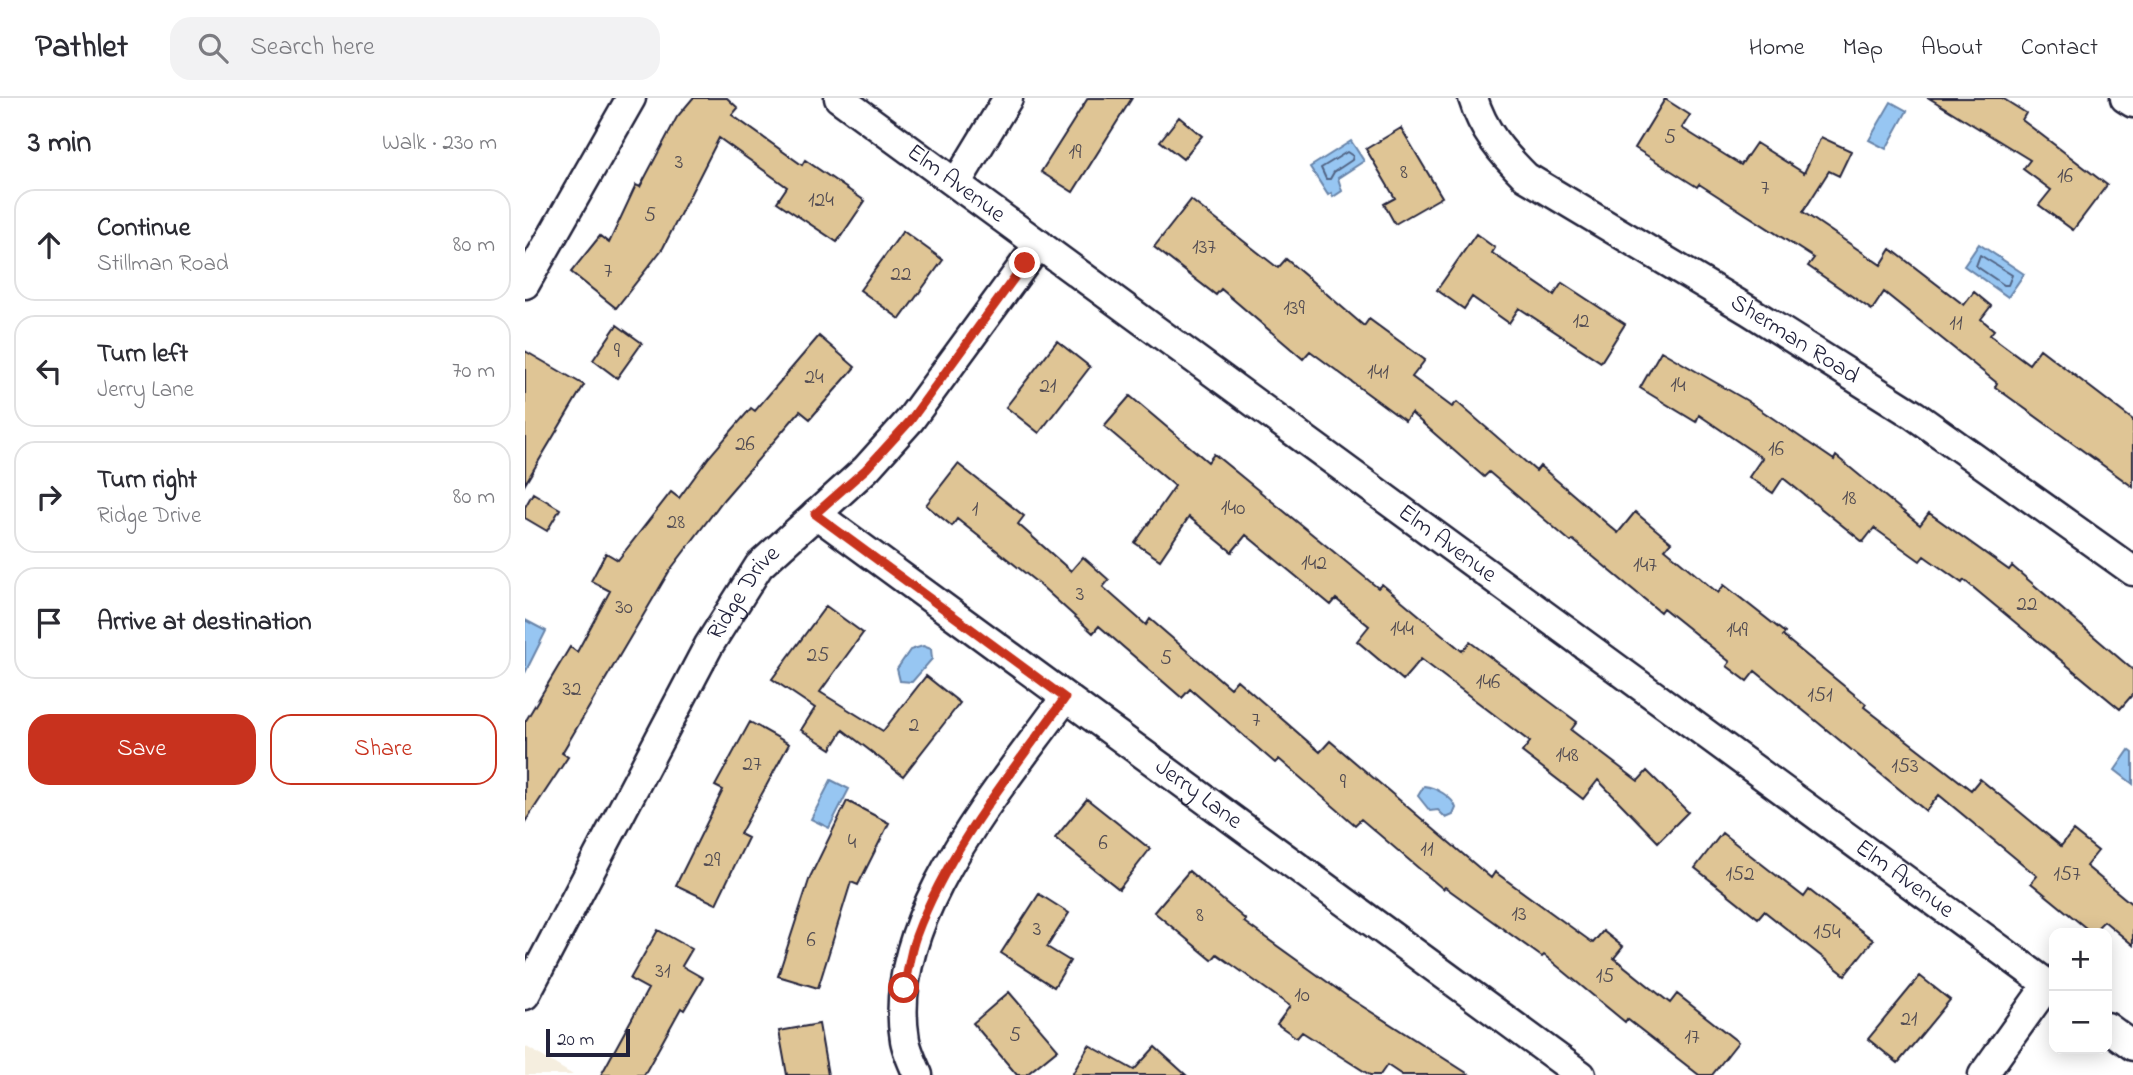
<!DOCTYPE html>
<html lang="en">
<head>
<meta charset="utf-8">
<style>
  body { margin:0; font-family:"Indie Flower",sans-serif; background:#f2f2f3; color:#2b2b33 }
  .controls { position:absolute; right:21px; bottom:21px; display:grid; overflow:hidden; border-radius:14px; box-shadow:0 4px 18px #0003 }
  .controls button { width:63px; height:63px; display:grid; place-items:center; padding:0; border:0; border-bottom:2px solid #e1e1e2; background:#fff; color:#2b2b33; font:35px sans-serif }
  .scale { position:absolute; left:21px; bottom:18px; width:84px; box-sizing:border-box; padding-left:7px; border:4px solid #22223b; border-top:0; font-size:19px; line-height:24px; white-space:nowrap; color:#22223b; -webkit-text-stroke:5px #fff; paint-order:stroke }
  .stop { position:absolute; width:21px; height:21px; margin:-16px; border:5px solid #c8321e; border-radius:50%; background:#fff }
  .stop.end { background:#c8321e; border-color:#fff; box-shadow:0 2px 7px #0008 }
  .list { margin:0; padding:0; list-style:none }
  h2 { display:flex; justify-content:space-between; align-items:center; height:91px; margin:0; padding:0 28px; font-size:30px }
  h2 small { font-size:23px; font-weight:400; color:#7c7c81 }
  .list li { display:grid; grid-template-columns:46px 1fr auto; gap:21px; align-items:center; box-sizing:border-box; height:112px; margin:0 14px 14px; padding:0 14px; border:2px solid #e1e1e2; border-radius:21px }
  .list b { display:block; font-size:26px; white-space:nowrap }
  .list p { margin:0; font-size:23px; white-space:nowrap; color:#7c7c81 }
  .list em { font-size:23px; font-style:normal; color:#7c7c81 }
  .actions { display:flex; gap:14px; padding:21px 28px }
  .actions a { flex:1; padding:16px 0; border:2px solid #c8321e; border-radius:21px; text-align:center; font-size:24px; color:#c8321e }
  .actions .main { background:#c8321e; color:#fff }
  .icon { flex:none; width:38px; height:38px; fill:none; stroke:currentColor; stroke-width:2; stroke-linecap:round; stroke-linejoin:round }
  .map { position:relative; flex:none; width:1608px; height:977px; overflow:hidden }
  header { display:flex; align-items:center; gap:42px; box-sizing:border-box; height:98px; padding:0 35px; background:#fff; border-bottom:2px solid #e1e1e2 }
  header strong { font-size:33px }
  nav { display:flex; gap:38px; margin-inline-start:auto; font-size:24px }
  .search { width:490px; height:63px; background:#f2f2f3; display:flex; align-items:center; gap:18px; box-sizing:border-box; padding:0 24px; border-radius:21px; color:#7c7c81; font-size:26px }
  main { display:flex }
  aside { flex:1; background:#fff }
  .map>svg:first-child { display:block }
  .built { fill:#f5eedf }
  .water { fill:#97c6f2; stroke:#6884a9; stroke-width:2 }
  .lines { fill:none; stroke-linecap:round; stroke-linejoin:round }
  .shore { stroke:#516484; stroke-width:2 }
  .building { fill:#dfc595; stroke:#22223b; stroke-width:2 }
  .minor-casing { stroke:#22223b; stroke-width:33 }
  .minor { stroke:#fff; stroke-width:28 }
  .route { stroke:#c8321e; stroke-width:9 }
  .labels { text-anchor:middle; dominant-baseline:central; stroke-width:7; stroke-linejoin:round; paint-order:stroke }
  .number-label { font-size:21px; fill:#514b52 }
  .street-label { font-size:24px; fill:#22223b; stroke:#fff }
</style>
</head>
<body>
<header>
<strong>Pathlet</strong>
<div class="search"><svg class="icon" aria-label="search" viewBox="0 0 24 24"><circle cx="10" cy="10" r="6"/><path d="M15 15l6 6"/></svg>Search here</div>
<nav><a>Home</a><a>Map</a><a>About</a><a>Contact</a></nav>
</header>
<main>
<aside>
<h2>3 min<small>Walk · 230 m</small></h2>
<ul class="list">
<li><svg class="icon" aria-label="ahead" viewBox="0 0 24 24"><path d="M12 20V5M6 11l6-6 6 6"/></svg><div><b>Continue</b><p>Stillman Road</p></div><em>80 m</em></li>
<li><svg class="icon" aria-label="left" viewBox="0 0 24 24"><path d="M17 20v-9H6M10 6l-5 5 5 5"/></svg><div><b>Turn left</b><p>Jerry Lane</p></div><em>70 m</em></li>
<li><svg class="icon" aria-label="right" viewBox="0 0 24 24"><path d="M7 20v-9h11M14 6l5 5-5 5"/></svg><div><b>Turn right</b><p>Ridge Drive</p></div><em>80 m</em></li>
<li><svg class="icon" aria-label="arrive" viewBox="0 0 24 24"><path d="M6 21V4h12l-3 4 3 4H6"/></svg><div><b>Arrive at destination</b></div></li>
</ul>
<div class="actions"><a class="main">Save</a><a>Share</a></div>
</aside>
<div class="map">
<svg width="1608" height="977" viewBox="0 0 1608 977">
  <rect width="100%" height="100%" fill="#fff"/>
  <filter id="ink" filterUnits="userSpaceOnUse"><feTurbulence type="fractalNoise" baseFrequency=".0143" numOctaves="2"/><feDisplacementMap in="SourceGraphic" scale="14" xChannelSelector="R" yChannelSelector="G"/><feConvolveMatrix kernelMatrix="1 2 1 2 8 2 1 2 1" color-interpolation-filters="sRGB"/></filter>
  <g filter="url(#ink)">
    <!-- built -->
    <path class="built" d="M0 948 48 977H0Z"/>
    <!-- water -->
    <path class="water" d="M1366 4 1382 13 1361 51 1344 42Z
      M826 43 839 63 813 80 817 93 808 99 806 95 803 97 785 69Z
      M1454 146 1499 176 1483 199 1439 168Z
      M0 522 21 533 0 575Z
      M398 548 406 551 407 561 387 584 375 583 372 571 385 552Z
      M1604 652 1608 655V686L1590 672Z
      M306 682 324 691 304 730 286 721Z
      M899 688C910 689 928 699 931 710L928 717 921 720 913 712 905 713 893 698Z"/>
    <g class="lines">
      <!-- shore -->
      <path class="shore" d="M822 54 828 58 827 62 809 74 805 81H801L796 70Z
        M1455 157 1487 177 1483 187H1479L1451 168Z"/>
    </g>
    <!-- building -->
    <path class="building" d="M168 0H202L213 10 207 17 277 67 280 62 340 103 312 144 252 104 262 89 194 40 138 150 91 210 46 174 75 138 84 145 111 87 115 89 152 19Z
      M563 0H607L548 94 516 74Z
      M1404 0H1477L1501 15 1497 22 1582 87 1548 132 1514 107 1526 92 1498 71 1505 62Z
      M1140 1 1165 17 1157 30 1216 67 1231 45 1279 75 1296 39 1326 53 1314 78 1304 73 1278 114 1356 167 1366 151 1439 207 1449 194 1466 208 1456 221 1469 232 1465 237 1504 266 1515 251 1608 322V389L1470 289 1472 285 1359 194 1347 212 1283 168 1289 160 1174 86 1172 89 1110 50Z
      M654 19 677 38 658 61 635 43Z
      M876 30 917 99 870 126 859 106 870 100 841 51Z
      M666 102 753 170 761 161 839 228 844 221 900 262 887 279 927 309 932 304 1011 373 1015 368 1093 435 1110 414 1146 444 1140 451 1193 495 1199 487 1260 535 1258 538 1341 606 1339 609 1446 692 1455 681 1536 748 1548 733 1573 753 1561 768 1608 807V847L1579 823 1567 835 1506 785 1512 778 1414 697 1401 713 1230 573 1222 583 1202 568 1205 564 1138 510 1135 514 1048 442 1046 444 964 374 959 379 886 315 880 323 785 253 778 261 696 191 691 197 629 149Z
      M378 133 418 162 375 221 335 192Z
      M951 136 970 150 967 155 1029 197 1037 185 1100 226 1076 264 994 210 984 225 947 199 939 211 912 192Z
      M92 227 117 245 92 280 68 262Z
      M294 238 330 269 285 321 275 313 199 401 145 472 37 655 43 659 0 724V624L45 549 52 554 85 493 66 483 81 455 93 462 146 394 154 400 184 359 226 310 230 313Z
      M532 243 565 269 514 335 481 309Z
      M0 253 59 287 0 386Z
      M1136 253 1221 302 1309 362 1311 358 1395 427 1404 415 1484 472 1487 468 1608 572V596L1595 611 1439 482 1437 485 1399 458 1395 463 1349 430 1338 444 1258 380 1248 395 1224 379 1237 360 1174 317 1171 324 1115 290Z
      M605 298 683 364 689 356 853 490 857 486 937 553 945 544 1032 609 1052 624 1046 632 1113 683 1122 673 1163 714 1133 744 1073 682 1058 701 997 654 1005 644 896 561 878 582 832 543 844 528 811 501 806 507 721 437 707 454 664 419 635 462 610 445 650 388 579 328Z
      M433 366 499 418 493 426 546 473 558 459 584 482 578 489 621 527 625 521 705 590 712 582 795 654 805 643 966 780 970 774 1068 845 1078 833 1098 849 1089 860 1145 905 1152 896 1213 944 1187 977H1174L1102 921 1100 924 1019 857 1017 859 920 789 918 791 836 721 830 727 754 661 750 665 665 591 657 600 574 528 568 535 514 486 432 421 427 428 401 407Z
      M8 395 35 411 22 433 0 420V409Z
      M301 508 338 535 295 594 358 633 401 578 435 605 378 678 318 632 306 651 276 632 290 610 247 581Z
      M225 624 264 646 215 736 223 740 191 806 151 787 198 692 190 688Z
      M562 701 625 751 594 791 530 740Z
      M322 703 364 725 333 787 326 784 293 890 253 878 285 779Z
      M1197 735 1279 799 1284 792 1348 842 1320 877 1239 813 1233 820 1170 770Z
      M664 773 721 822 719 824 826 901 945 977H877L862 967 855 977H845L777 934 772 940 752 926 765 908 692 856 687 862 629 814Z
      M514 796 544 815 522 849 545 863 529 889 476 855Z
      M133 832 167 851 157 868 178 880 159 912 156 910 119 977H76L123 891 105 881Z
      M1395 878 1425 902 1373 965 1343 941Z
      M484 894 533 951 501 977H492L448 925Z
      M294 926 303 977H262L254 933Z
      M564 947 609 972 630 949 661 977H547Z"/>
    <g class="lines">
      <defs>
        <g id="minor">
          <path id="s1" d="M314 0 1529 891"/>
          <path id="s2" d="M948 0C958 33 977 55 1001 79L1223 212 1389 317 1608 473"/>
          <path d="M1600 0 1608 5"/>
          <path d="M432 84 483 0"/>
          <path d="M0 186 106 0"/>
          <path id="s3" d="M291 416 1056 977"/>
          <path id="s4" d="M0 897 184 547 234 468 341 371 385 322 514 146"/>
          <path d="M1582 929 1608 948"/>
          <path d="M393 977C388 966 382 953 380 942 359 822 475 691 540 600"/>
          <path d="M1458 977 1523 886"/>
        </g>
      </defs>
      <!-- minor casing -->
      <use href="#minor" class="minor-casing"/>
      <!-- minor -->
      <use href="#minor" class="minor"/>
    </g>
  </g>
  <g class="lines" filter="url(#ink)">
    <!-- route -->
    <path class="route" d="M379 890C383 873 385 854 391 838 423 751 486 675 540 600L290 416 341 371 385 323 500 165"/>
  </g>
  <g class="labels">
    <!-- number labels -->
    <g class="number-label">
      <text x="1145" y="40">5</text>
      <text x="550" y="55">19</text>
      <text x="154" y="65">3</text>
      <text x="879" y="75">8</text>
      <text x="1540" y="79">16</text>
      <text x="1240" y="91">7</text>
      <text x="296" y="103">124</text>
      <text x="125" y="118">5</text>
      <text x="679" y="150">137</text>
      <text x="83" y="174">7</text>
      <text x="376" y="177">22</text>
      <text x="769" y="211">139</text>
      <text x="1056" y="224">12</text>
      <text x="1431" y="226">11</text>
      <text x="92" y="254">9</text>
      <text x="853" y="275">141</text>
      <text x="289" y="280">24</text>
      <text x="1153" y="288">14</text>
      <text x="523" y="289">21</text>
      <text x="220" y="347">26</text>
      <text x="1251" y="352">16</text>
      <text x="1324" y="401">18</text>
      <text x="708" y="411">140</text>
      <text x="450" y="412">1</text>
      <text x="151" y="425">28</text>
      <text x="789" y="466">142</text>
      <text x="1120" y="468">147</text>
      <text x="555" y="497">3</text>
      <text x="1502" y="507">22</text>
      <text x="99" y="510">30</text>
      <text x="877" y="532">144</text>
      <text x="1212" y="533">149</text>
      <text x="293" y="558">25</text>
      <text x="641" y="561">5</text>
      <text x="963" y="585">146</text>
      <text x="47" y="592">32</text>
      <text x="1295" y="598">151</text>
      <text x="731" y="623">7</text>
      <text x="389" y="628">2</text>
      <text x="1042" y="658">148</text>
      <text x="227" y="667">27</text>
      <text x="1380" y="669">153</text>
      <text x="818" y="685">9</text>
      <text x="327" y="745">4</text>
      <text x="578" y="746">6</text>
      <text x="902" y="752">11</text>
      <text x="187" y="763">29</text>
      <text x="1215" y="777">152</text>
      <text x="1542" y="777">157</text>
      <text x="994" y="817">13</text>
      <text x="675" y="818">8</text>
      <text x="512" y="832">3</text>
      <text x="1302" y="835">154</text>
      <text x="286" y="843">6</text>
      <text x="138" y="874">31</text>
      <text x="1080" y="879">15</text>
      <text x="777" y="898">10</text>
      <text x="1384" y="922">21</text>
      <text x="490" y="938">5</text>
      <text x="1167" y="940">17</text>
    </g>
    <!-- street labels -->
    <g class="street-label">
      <text stroke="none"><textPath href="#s1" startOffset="145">Elm Avenue</textPath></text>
      <text stroke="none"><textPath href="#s2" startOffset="410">Sherman Road</textPath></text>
      <text stroke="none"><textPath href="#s1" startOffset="754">Elm Avenue</textPath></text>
      <text stroke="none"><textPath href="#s4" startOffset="458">Ridge Drive</textPath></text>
      <text stroke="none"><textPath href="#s3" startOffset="474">Jerry Lane</textPath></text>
      <text stroke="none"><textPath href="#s1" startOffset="1321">Elm Avenue</textPath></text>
    </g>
  </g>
</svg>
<div class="controls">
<button>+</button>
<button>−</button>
</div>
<div class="scale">20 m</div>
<div class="stop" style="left:379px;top:890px"></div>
<div class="stop end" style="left:500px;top:165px"></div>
</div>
</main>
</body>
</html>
